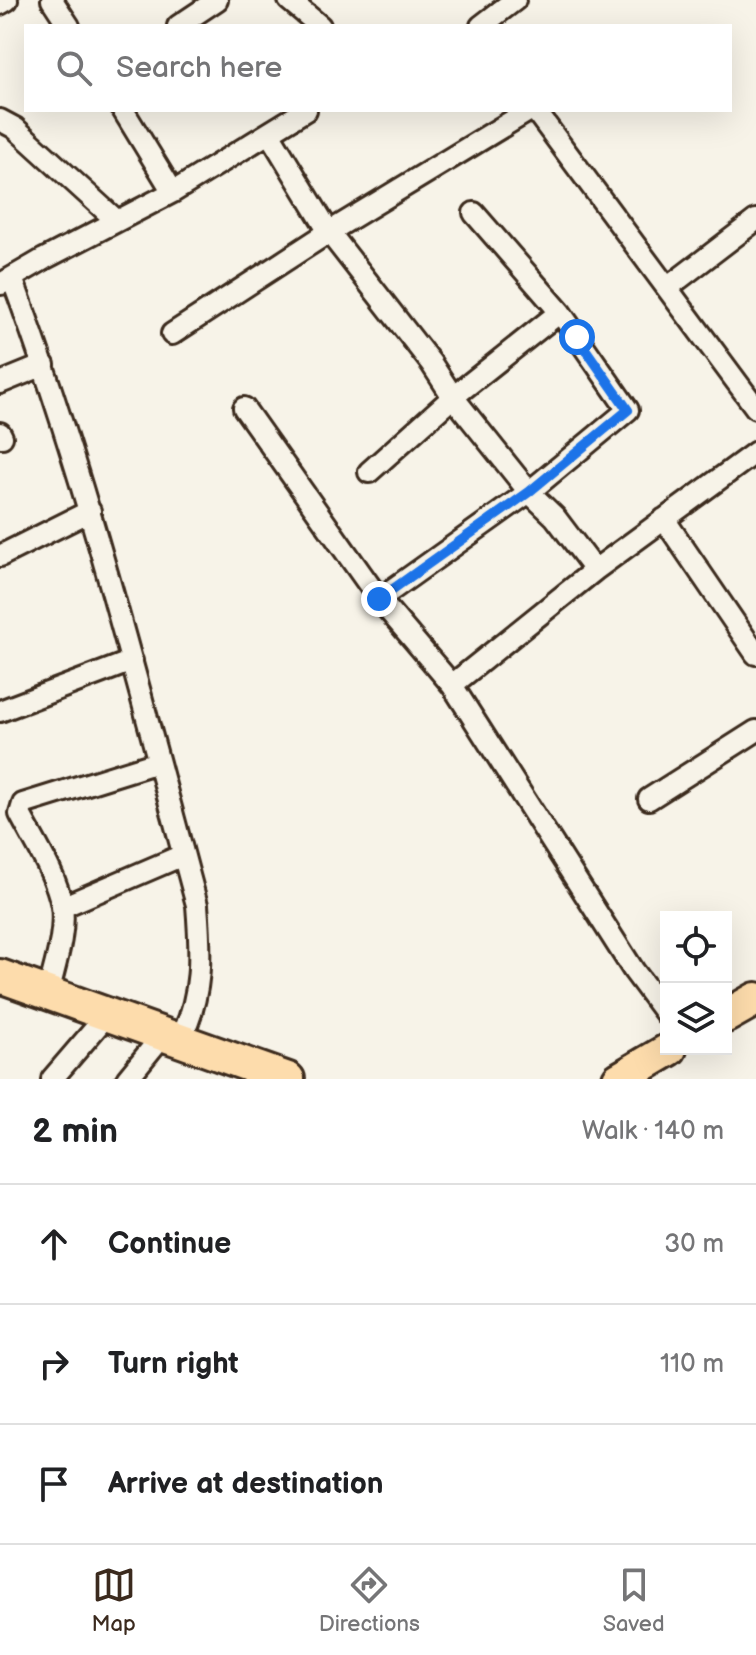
<!DOCTYPE html>
<html lang="en">
<head>
<meta charset="utf-8">
<style>
  body { margin:0; font-family:"Balsamiq Sans",sans-serif; background:#f6f6f6; color:#202124 }
  .controls { position:absolute; right:24px; bottom:24px; display:grid; overflow:hidden; border-radius:0px; box-shadow:0 8px 32px #0002 }
  .controls button { width:72px; height:72px; display:grid; place-items:center; padding:0; border:0; border-bottom:2px solid #e0e0e0; background:#fff; color:#202124; font:40px sans-serif }
  .stop { position:absolute; width:24px; height:24px; margin:-18px; border:6px solid #1a73e8; border-radius:50%; background:#fff }
  .stop.end { background:#1a73e8; border-color:#fff; box-shadow:0 2px 8px #0008 }
  .list { margin:0; padding:0; list-style:none }
  h2 { display:flex; justify-content:space-between; align-items:center; height:104px; margin:0; padding:0 32px; font-size:34px }
  h2 small { font-size:26px; font-weight:400; color:#757577 }
  .list li { display:grid; grid-template-columns:52px 1fr auto; gap:24px; align-items:center; box-sizing:border-box; height:120px; padding:0 32px; border-top:2px solid #e0e0e0 }
  .list b { display:block; font-size:30px; white-space:nowrap }
  .list em { font-size:26px; font-style:normal; color:#757577 }
  .icon { flex:none; width:44px; height:44px; fill:none; stroke:currentColor; stroke-width:2; stroke-linecap:round; stroke-linejoin:round }
  .map { position:relative; flex:none; width:756px; height:1079px; overflow:hidden }
  .search { position:absolute; background:#fff; box-shadow:0 8px 32px #0002; left:24px; right:24px; top:24px; height:88px; display:flex; align-items:center; gap:20px; box-sizing:border-box; padding:0 28px; border-radius:0px; color:#757577; font-size:30px }
  .sheet { height:464px; background:#fff }
  nav { display:flex; justify-content:space-around; align-items:center; box-sizing:border-box; height:112px; border-top:2px solid #e0e0e0; background:#fff; font-size:22px; color:#757577 }
  nav a { display:grid; justify-items:center; gap:4px }
  nav .on { color:#3b2a1e }
  .map>svg:first-child { display:block }
  .lines { fill:none; stroke-linecap:round; stroke-linejoin:round }
  .minor-casing { stroke:#3b2a1e; stroke-width:26 }
  .primary-casing { stroke:#3b2a1e; stroke-width:38 }
  .minor { stroke:#f7f3e8; stroke-width:20 }
  .primary { stroke:#fddcac; stroke-width:32 }
  .route { stroke:#1a73e8; stroke-width:10 }
</style>
</head>
<body>
<div class="map">
<svg width="756" height="1079" viewBox="0 0 756 1079">
  <rect width="100%" height="100%" fill="#f7f3e8"/>
  <filter id="ink" filterUnits="userSpaceOnUse"><feTurbulence type="fractalNoise" baseFrequency=".0125" numOctaves="2"/><feDisplacementMap in="SourceGraphic" scale="16" xChannelSelector="R" yChannelSelector="G"/><feConvolveMatrix kernelMatrix="1 2 1 2 8 2 1 2 1" color-interpolation-filters="sRGB"/></filter>
  <g filter="url(#ink)">
    <g class="lines">
      <defs>
        <path id="minor" d="M52 0 69 26
          M289 0 320 26
          M0 4 7 0
          M178 26 217 0
          M481 26 515 0
          M123 110 173 192
          M535 110 756 408
          M0 120 15 128 117 221
          M269 133 329 232 431 363 453 397 529 492 555 517 595 570
          M474 213 560 312
          M12 278C88 483 140 694 197 905 201 954 203 995 180 1040
          M1 284 44 259 173 192 306 110
          M667 288 756 220
          M172 334 329 232 530 110
          M0 383 44 365
          M244 408 379 599 452 685 634 971 666 1014
          M0 433 2 437
          M369 472 453 397 560 312 628 410 529 492 379 599
          M664 519 756 654
          M0 556 90 511
          M452 685 595 570 756 452
          M0 711 132 661
          M649 799 756 731
          M62 907 183 855
          M48 994C54 967 66 934 62 906 56 874 35 843 20 814L23 804 158 762
          M52 1079 107 1015
          M127 1079 162 1036"/>
        <path id="primary" d="M0 976 288 1079
          M726 1016 756 999
          M619 1079 670 1049"/>
      </defs>
      <!-- minor casing -->
      <use href="#minor" class="minor-casing"/>
      <!-- primary casing -->
      <use href="#primary" class="primary-casing"/>
      <!-- minor -->
      <use href="#minor" class="minor"/>
      <!-- primary -->
      <use href="#primary" class="primary"/>
    </g>
  </g>
  <g class="lines" filter="url(#ink)">
    <!-- route -->
    <path class="route" d="M379 599 529 492 628 410 577 337"/>
  </g>
</svg>
<div class="controls">
<button><svg class="icon" aria-label="locate" viewBox="0 0 24 24"><circle cx="12" cy="12" r="6"/><path d="M12 2v4M12 18v4M2 12h4M18 12h4"/></svg></button>
<button><svg class="icon" aria-label="layers" viewBox="0 0 24 24"><path d="M12 4l9 5-9 5-9-5zM3 14l9 5 9-5"/></svg></button>
</div>
<div class="stop" style="left:577px;top:337px"></div>
<div class="stop end" style="left:379px;top:599px"></div>
<div class="search"><svg class="icon" aria-label="search" viewBox="0 0 24 24"><circle cx="10" cy="10" r="6"/><path d="M15 15l6 6"/></svg>Search here</div>
</div>
<section class="sheet">
<h2>2 min<small>Walk · 140 m</small></h2>
<ul class="list">
<li><svg class="icon" aria-label="ahead" viewBox="0 0 24 24"><path d="M12 20V5M6 11l6-6 6 6"/></svg><div><b>Continue</b></div><em>30 m</em></li>
<li><svg class="icon" aria-label="right" viewBox="0 0 24 24"><path d="M7 20v-9h11M14 6l5 5-5 5"/></svg><div><b>Turn right</b></div><em>110 m</em></li>
<li><svg class="icon" aria-label="arrive" viewBox="0 0 24 24"><path d="M6 21V4h12l-3 4 3 4H6"/></svg><div><b>Arrive at destination</b></div></li>
</ul>
</section>
<nav>
<a class="on"><svg class="icon" aria-label="map" viewBox="0 0 24 24"><path d="M3 6l6-2 6 2 6-2v14l-6 2-6-2-6 2zM9 4v14M15 6v14"/></svg>Map</a>
<a><svg class="icon" aria-label="directions" viewBox="0 0 24 24"><path d="M12 3l9 9-9 9-9-9zM9 14v-3h6M13 9l2 2-2 2"/></svg>Directions</a>
<a><svg class="icon" aria-label="saved" viewBox="0 0 24 24"><path d="M7 4h10v16l-5-4-5 4z"/></svg>Saved</a>
</nav>
</body>
</html>
